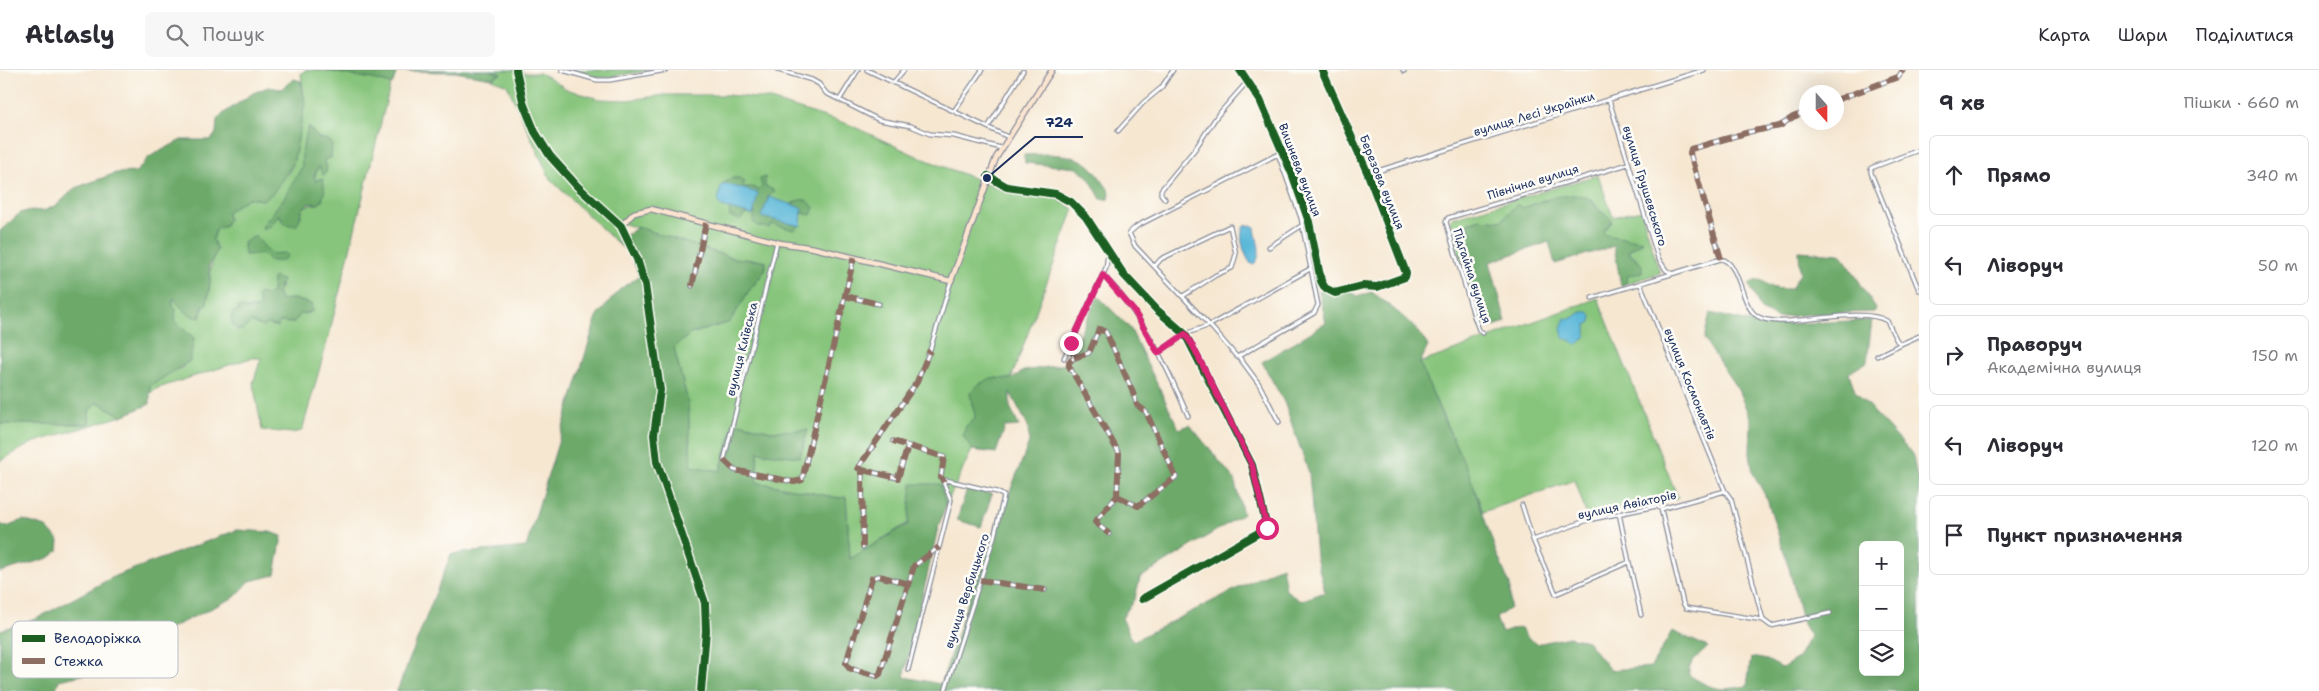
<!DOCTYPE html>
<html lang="uk">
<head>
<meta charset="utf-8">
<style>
  body { margin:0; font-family:"Shantell Sans",sans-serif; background:#f7f7f7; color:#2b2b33 }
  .controls { position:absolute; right:15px; bottom:15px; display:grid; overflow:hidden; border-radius:8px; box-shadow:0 5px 20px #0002 }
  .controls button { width:45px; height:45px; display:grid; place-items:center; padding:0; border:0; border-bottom:1px solid #e1e1e2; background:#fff; color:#2b2b33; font:25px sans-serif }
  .compass { position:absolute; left:1799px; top:15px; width:45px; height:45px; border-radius:50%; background:#fff; box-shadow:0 5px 20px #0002; rotate:159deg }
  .stop { position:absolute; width:15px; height:15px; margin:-11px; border:4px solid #db2777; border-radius:50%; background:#fff }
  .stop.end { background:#db2777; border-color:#fff; box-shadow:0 1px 5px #0008 }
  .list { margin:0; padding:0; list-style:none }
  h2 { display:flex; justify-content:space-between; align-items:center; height:65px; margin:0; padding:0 20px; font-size:21px }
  h2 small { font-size:16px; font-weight:400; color:#7c7c81 }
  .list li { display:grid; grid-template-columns:32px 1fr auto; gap:15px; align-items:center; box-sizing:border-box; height:80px; margin:0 10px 10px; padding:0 10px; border:1px solid #e1e1e2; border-radius:8px }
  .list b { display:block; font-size:19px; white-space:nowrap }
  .list p { margin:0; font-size:16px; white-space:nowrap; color:#7c7c81 }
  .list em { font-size:16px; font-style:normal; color:#7c7c81 }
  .icon { flex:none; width:28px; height:28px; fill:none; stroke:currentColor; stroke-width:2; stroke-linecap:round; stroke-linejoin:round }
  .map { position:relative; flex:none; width:1919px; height:621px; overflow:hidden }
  header { display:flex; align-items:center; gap:30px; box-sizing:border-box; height:70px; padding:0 25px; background:#fff; border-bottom:1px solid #e1e1e2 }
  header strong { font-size:24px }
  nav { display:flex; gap:28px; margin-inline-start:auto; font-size:18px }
  .search { width:350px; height:45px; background:#f7f7f7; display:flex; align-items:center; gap:12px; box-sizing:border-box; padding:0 18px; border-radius:8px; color:#7c7c81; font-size:19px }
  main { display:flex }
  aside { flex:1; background:#fff }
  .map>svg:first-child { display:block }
  .green { fill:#87c57b; stroke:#517a6c; fill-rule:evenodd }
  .forest { fill:#6daa6b; stroke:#446c64; fill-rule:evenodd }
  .water { fill:#5bb8d9; stroke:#3b749c }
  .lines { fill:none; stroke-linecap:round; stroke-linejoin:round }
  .street-casing { stroke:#888b98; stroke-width:5.5 }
  .secondary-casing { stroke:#888b98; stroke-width:7 }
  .street { stroke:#fff; stroke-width:3 }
  .secondary { stroke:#fce5d0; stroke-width:4.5 }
  .quiet { stroke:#8d6e63; stroke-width:6; stroke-dasharray:12 6; stroke-linecap:butt }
  .cycleway-casing { stroke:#fdfcf7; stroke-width:11 }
  .cycleway { stroke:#1b5e20; stroke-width:8 }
  .route { stroke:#db2777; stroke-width:6 }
  .labels { text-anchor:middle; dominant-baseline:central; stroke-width:5; stroke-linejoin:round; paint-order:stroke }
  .street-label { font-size:12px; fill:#1b2f5e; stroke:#fdfcf7 }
  .key { fill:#fdfcf7; stroke:#b9bec9; stroke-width:1 }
  .key-label { font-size:14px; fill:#1b2f5e }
  .leader { fill:none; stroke:#1b2f5e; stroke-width:2 }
  .callout-dot { fill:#1b2f5e; stroke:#fdfcf7; stroke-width:2 }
  .callout-label { font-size:14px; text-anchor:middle; font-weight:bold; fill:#1b2f5e; stroke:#fdfcf7; stroke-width:5; stroke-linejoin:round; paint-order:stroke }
</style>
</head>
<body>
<header>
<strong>Atlasly</strong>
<div class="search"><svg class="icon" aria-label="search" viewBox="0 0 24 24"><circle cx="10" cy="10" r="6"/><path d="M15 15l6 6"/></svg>Пошук</div>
<nav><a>Карта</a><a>Шари</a><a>Поділитися</a></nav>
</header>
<main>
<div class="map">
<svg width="1919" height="621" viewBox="0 0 1919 621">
  <rect width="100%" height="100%" fill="#fdfcf7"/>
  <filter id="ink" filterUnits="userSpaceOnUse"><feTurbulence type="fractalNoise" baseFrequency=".02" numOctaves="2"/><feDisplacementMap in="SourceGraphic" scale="10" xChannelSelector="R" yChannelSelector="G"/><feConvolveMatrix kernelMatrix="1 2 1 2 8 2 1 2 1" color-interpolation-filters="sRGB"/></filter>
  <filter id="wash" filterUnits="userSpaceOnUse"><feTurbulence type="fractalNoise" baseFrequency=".0096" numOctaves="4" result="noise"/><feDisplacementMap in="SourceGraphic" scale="20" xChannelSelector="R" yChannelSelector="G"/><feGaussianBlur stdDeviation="1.12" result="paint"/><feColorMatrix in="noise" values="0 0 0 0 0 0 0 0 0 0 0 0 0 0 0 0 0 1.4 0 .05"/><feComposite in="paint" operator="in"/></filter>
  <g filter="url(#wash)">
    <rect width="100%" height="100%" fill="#f6e7d1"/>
    <!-- green -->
    <path class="green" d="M305 0C334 0 363 7 391 12L329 265 302 361 292 363 262 360 253 313 261 288H251L158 318 149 324 150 316 164 306 183 297 194 268 174 251C177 242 171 236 174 227L200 248C202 239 208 231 209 222 212 203 207 201 217 180L213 170 216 158 226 142 248 128 263 130 287 105 293 94 305 33 301 4ZM316 66 323 70 324 93 317 97 314 111 323 130 320 133C311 137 302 131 301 147L282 151 279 144 271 156 263 155 284 128 302 97 304 71ZM273 209H276L281 216 277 223 280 230 293 229 311 234 310 243 301 244 293 253 279 252 258 255 251 252 234 257 231 245 244 239 260 237 258 231 266 225 272 223Z
      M489 0H522L523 3H539L552 9 566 19 599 29 628 30 665 25H727L767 29 848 54 919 87 1009 122 1054 128 1074 139 1011 309 991 308 971 333 975 340V349L966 356 972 380 946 435 940 414 908 453 850 489 846 427 839 428 756 412 758 382 800 387 807 360 771 361 735 352 720 401 691 396 688 332 674 278 690 264 730 252 748 222 765 201 766 191 733 188 621 153 616 172 550 109 507 15 492 9 501 3Z
      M568 0H654L601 8Z
      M1598 105 1613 147 1641 140 1660 203 1625 214 1636 187 1629 183V180L1642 173 1605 165 1603 162 1612 152 1591 130 1572 125 1544 130 1523 138 1517 134 1501 151C1488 151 1479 147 1467 154 1476 172 1466 175 1461 189L1450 152 1452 148Z
      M1598 228 1678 428 1587 447 1575 410 1483 442C1465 391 1440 343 1420 293Z
      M97 332 122 346 32 373 0 391V354H89V341Z"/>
    <!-- forest -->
    <path class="forest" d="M326 0H489L501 4 492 8 455 2 397 1 392 15C370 6 348 7 326 0Z
      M294 9 301 11 305 33 293 94 273 123 263 130 248 128 227 142 228 150 224 157 216 158 213 170 217 180 209 196 210 212 207 234 203 236 200 248C188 247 180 237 174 228L172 233 176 240 174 251 194 268 190 291 150 316V334L122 346 97 332 89 341V354H0V161L20 143 31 140 43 141 57 135 75 118 116 103 136 102 149 87 181 70H211L216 63 217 50 224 43 253 23 268 17 281 19Z
      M309 57 319 69H327L332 73 331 88 325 89 324 92 327 96 326 103 323 105 319 96 314 106 316 112 318 109H323C325 117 325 127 320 133 315 135 313 132 308 134 299 138 302 149 296 156L285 154 279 144 271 156 262 159 263 155 284 128 302 97C300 91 305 63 309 57Z
      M1049 84C1086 87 1089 91 1110 122L1109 129H1101L1089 108 1077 98 1025 93 1024 85Z
      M765 107V116L775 121 767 128 768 131 787 137C798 129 806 125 814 138L811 145 802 143 799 156 794 160 772 154 769 158 758 156 753 152 755 142 743 146 741 150 730 147 727 121 722 114 732 108H740L745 112 742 117H752L759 120 762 117 760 109Z
      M1572 125C1593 125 1591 134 1603 143 1607 146 1609 146 1612 151L1603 162 1605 165 1643 171 1629 180V183L1642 195V202L1628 206 1625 214 1621 216 1614 176 1555 194 1549 172 1490 192 1506 252 1487 258 1479 254 1461 189C1466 175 1476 171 1467 154L1480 149 1501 151 1517 134 1523 138 1554 127Z
      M638 157 733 188 766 191 765 200 748 222 730 252 690 264 674 278 688 332 691 396 720 401 735 352 771 361 808 360 800 387 758 382 756 412 839 428 846 427 850 489 908 454 912 414H940L946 435 938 458 904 607 941 614 972 518 1029 373 1028 356 1010 322V337L1019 356 1005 357 996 383 972 380 963 365 966 356 975 349C975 340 971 333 970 323L979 314 991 308 1011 309 1024 301 1065 294 1098 226 1130 258 1179 359 1190 355 1234 409 1243 444 1140 508 1135 528 1122 548 1133 571 1282 496 1286 520 1300 531 1325 522 1316 487 1309 403 1284 332 1262 292 1326 253 1319 221 1346 219 1358 226 1372 222C1392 238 1416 254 1428 276L1420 293 1442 346 1469 403 1496 482 1510 515V538L1496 548 1502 563 1520 557 1526 567 1537 574 1569 567 1587 571 1610 600 1651 597 1672 561 1708 577C1699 587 1687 591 1689 605 1713 620 1719 621 1747 616L1751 587 1767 590 1782 598 1798 588 1810 566 1803 554 1789 498 1767 429 1753 403 1750 383 1751 350 1738 320 1704 269 1710 243 1762 255 1872 250 1867 292 1849 303 1855 321 1913 385 1917 408H1919V621H397L451 484 526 477 597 246 620 219 639 206 631 185 616 172ZM1863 475H1900V602H1863Z
      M255 166 271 184 284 183 288 185C282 193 277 192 268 190L262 184 245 185 243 173Z
      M1799 181 1840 184C1855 201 1863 220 1876 239L1874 242 1809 244 1777 248 1761 240 1749 214C1763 205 1762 214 1775 218 1779 219 1786 219 1791 219L1800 203Z
      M273 207 282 210 277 223 280 230 293 229 311 234 313 241 301 244 293 253 279 252 278 257 267 254 264 257 251 252 243 260H237C232 255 229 248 233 242L239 241 238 238 242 237 247 240 260 237 257 226 259 223 267 225 272 223Z
      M967 419 992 424 981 457 957 450Z
      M23 450 46 457 59 471 58 481 49 488 0 502V454L7 457Z
      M237 460 270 462 282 466 275 505 250 511 235 527 158 564 106 600 59 610 55 621H0V560L36 549 115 506Z"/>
    <!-- water -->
    <path class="water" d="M726 114 758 123 753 145 722 137 718 132 721 116Z
      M769 127 802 138 801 156 761 147Z
      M1251 155 1255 157C1256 171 1264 184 1254 194H1251C1244 184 1238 167 1244 156Z
      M1582 242H1589L1592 246 1591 252 1586 255V266L1577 275 1563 266 1561 258 1565 248 1570 249Z"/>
  </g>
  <g filter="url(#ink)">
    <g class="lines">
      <defs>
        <path id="street" d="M562 0 597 10H610L667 0
          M778 0 812 10 819 14 826 23 879 50 911 56 930 64 954 66 1001 78
          M867 0 1008 67
          M1240 0 1260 30 1293 106 1309 152 1321 211 1325 218 1335 223 1363 216 1377 217 1405 207 1406 203 1368 104 1322 0
          M1403 0 1404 1
          M893 13 904 0
          M840 29 858 0
          M1609 30 1658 188 1666 200 1671 203
          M1836 30 1898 7 1903 0
          M954 41 982 0
          M988 57 1023 1
          M1118 61 1143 33 1161 18 1173 0
          M1919 80 1871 98V103L1919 220
          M1278 84 1301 148 1318 235 1314 243 1237 287 1213 259 1135 176 1129 163 1137 156 1278 84 1283 82
          M1368 104 1704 0
          M989 106 1007 117 1056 124 1071 132 1086 147 1124 205 1157 240 1185 264 1252 395 1267 458 1142 529
          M1165 129 1161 124V120L1195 79 1217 46 1247 12
          M777 172 724 390 734 400 794 412 802 410 854 187
          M1269 177 1301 156
          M1721 189 1690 83 1691 79 1749 62 1780 56 1793 47 1806 42
          M1155 196 1161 189 1230 156 1236 184 1232 198 1216 205 1183 226
          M1103 205C1142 244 1167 296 1188 346
          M1640 213 1725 421 1731 429 1763 550 1686 538 1683 533 1661 439
          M692 216 706 153
          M845 226 879 234
          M1592 228 1721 189C1741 193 1740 235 1757 246 1781 262 1858 234 1887 251L1897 271 1901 274 1919 266
          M1483 263 1479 260 1474 246 1446 152 1448 148 1628 94
          M1071 273 1074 288 1069 292V296L1119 383 1117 426 1095 452 1109 464
          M1158 283 1185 264 1210 255 1310 199
          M1877 286 1901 274
          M1239 287 1259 314 1279 352
          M1064 288 1106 198 1108 183
          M1074 288 1089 283 1099 259 1106 262 1132 320 1137 335 1146 342 1176 407 1138 436 1117 426
          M893 371 944 387 941 407 951 430 908 600
          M862 400 898 408 908 376
          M944 412 946 410 997 422 1004 426 994 467 945 621
          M1522 435 1533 470 1556 524 1629 492 1619 443
          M1533 470 1588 450 1657 436 1661 439 1725 421
          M863 477 862 400 858 398 917 312 930 280 951 211
          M1629 492 1641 545
          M980 510 1045 520
          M909 514 879 506 872 508 846 593 849 598 877 606 880 604 914 496 939 477
          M1763 550 1771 556 1830 543"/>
        <path id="secondary" d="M516 0 524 35 535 62 550 86 577 116 621 156 637 189 645 215 660 320 654 365 657 392 705 533 706 561 701 621
          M621 156 634 143 651 139 780 173 814 178 951 211 996 88 1052 0"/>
      </defs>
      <!-- street casing -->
      <use href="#street" class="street-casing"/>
      <!-- secondary casing -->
      <use href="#secondary" class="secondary-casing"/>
      <!-- street -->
      <use href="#street" class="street"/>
      <!-- secondary -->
      <use href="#secondary" class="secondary"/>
      <!-- quiet -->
      <path class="quiet" d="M1836 30 1898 7 1903 0
        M1721 189 1690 83 1691 79 1749 62 1780 56 1793 47 1806 42
        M692 216 706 153
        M845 226 879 234
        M1071 273 1074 288 1069 292V296L1119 383 1117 426 1095 452 1109 464
        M1074 288 1089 283 1099 259 1106 262 1132 320 1137 335 1146 342 1176 407 1138 436 1117 426
        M893 371 944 387 941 407 944 412
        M724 390 734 400 794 412 802 410 854 187
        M862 400 898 408 908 376
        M863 477 862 400 858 398 917 312 930 280
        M980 510 1045 520
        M909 514 879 506 872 508 846 593 849 598 877 606 880 604 914 496 939 477"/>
      <defs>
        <path id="cycleway" d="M516 0 524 35 535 62 550 86 577 116 621 156 637 189 645 215 660 320 654 365 657 392 705 533 706 561 701 621
          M1240 0 1260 30 1293 106 1309 152 1321 211 1325 218 1335 223 1363 216 1377 217 1405 207 1406 203 1368 104 1322 0
          M988 106 1007 117 1056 124 1071 132 1086 147 1124 205 1157 240 1185 264 1252 395 1267 458 1142 529"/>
      </defs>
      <!-- cycleway casing -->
      <use href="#cycleway" class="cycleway-casing"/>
      <!-- cycleway -->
      <use href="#cycleway" class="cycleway"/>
    </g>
  </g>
  <g class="lines" filter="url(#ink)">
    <!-- route -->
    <path class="route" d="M1071 273 1103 205 1134 241 1158 283 1185 264 1193 276 1252 395 1267 458"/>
  </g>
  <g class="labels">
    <!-- street labels -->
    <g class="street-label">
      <text transform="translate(1534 44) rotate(-17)">вулиця Лесі Українки</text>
      <text transform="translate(1300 100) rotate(69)">Вишнева вулиця</text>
      <text transform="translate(1382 112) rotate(68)">Березова вулиця</text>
      <text transform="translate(1533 112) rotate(-17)">Північна вулиця</text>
      <text transform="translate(1645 116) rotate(73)">вулиця Грушевського</text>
      <text transform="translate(1472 206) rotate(72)">Підгайна вулиця</text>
      <text transform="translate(742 279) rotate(-76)">вулиця Київська</text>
      <text transform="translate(1690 314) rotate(68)">вулиця Космонавтів</text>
      <text transform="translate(1627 435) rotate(-12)">вулиця Авіаторів</text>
      <text transform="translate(967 521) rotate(-72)">вулиця Вербицького</text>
    </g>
  </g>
  <!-- legend -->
  <rect x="12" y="551" width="166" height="57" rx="8" class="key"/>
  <rect x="22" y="565" width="23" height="7" fill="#1b5e20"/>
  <rect x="22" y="588" width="23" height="6" fill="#8d6e63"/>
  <g class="key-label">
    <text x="54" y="573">Велодоріжка</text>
    <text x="54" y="596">Стежка</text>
  </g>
  <!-- callouts -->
  <path class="leader" d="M987 108L1035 67H1083"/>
  <circle class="callout-dot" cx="987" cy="108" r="5"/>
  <g class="callout-label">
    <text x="1059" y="57">724</text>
  </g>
</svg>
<div class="controls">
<button>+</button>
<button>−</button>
<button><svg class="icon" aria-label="layers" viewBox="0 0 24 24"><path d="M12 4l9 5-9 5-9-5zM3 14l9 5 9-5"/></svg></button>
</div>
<svg class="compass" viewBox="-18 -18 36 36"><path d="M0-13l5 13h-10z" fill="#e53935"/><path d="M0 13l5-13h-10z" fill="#7c7c81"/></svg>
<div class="stop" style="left:1267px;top:458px"></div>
<div class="stop end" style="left:1071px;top:273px"></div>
</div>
<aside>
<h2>9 хв<small>Пішки · 660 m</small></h2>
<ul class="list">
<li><svg class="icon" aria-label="ahead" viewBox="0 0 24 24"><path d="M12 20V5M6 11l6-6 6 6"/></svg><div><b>Прямо</b></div><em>340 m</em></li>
<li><svg class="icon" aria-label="left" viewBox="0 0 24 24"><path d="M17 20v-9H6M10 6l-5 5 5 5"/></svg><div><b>Ліворуч</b></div><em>50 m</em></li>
<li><svg class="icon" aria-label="right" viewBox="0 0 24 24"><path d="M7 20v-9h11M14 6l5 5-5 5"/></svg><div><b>Праворуч</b><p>Академічна вулиця</p></div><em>150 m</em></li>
<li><svg class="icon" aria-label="left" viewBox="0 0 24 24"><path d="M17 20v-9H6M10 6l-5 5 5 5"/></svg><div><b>Ліворуч</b></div><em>120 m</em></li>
<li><svg class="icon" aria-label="arrive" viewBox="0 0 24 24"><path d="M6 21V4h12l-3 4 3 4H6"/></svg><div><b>Пункт призначення</b></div></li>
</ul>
</aside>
</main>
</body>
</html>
